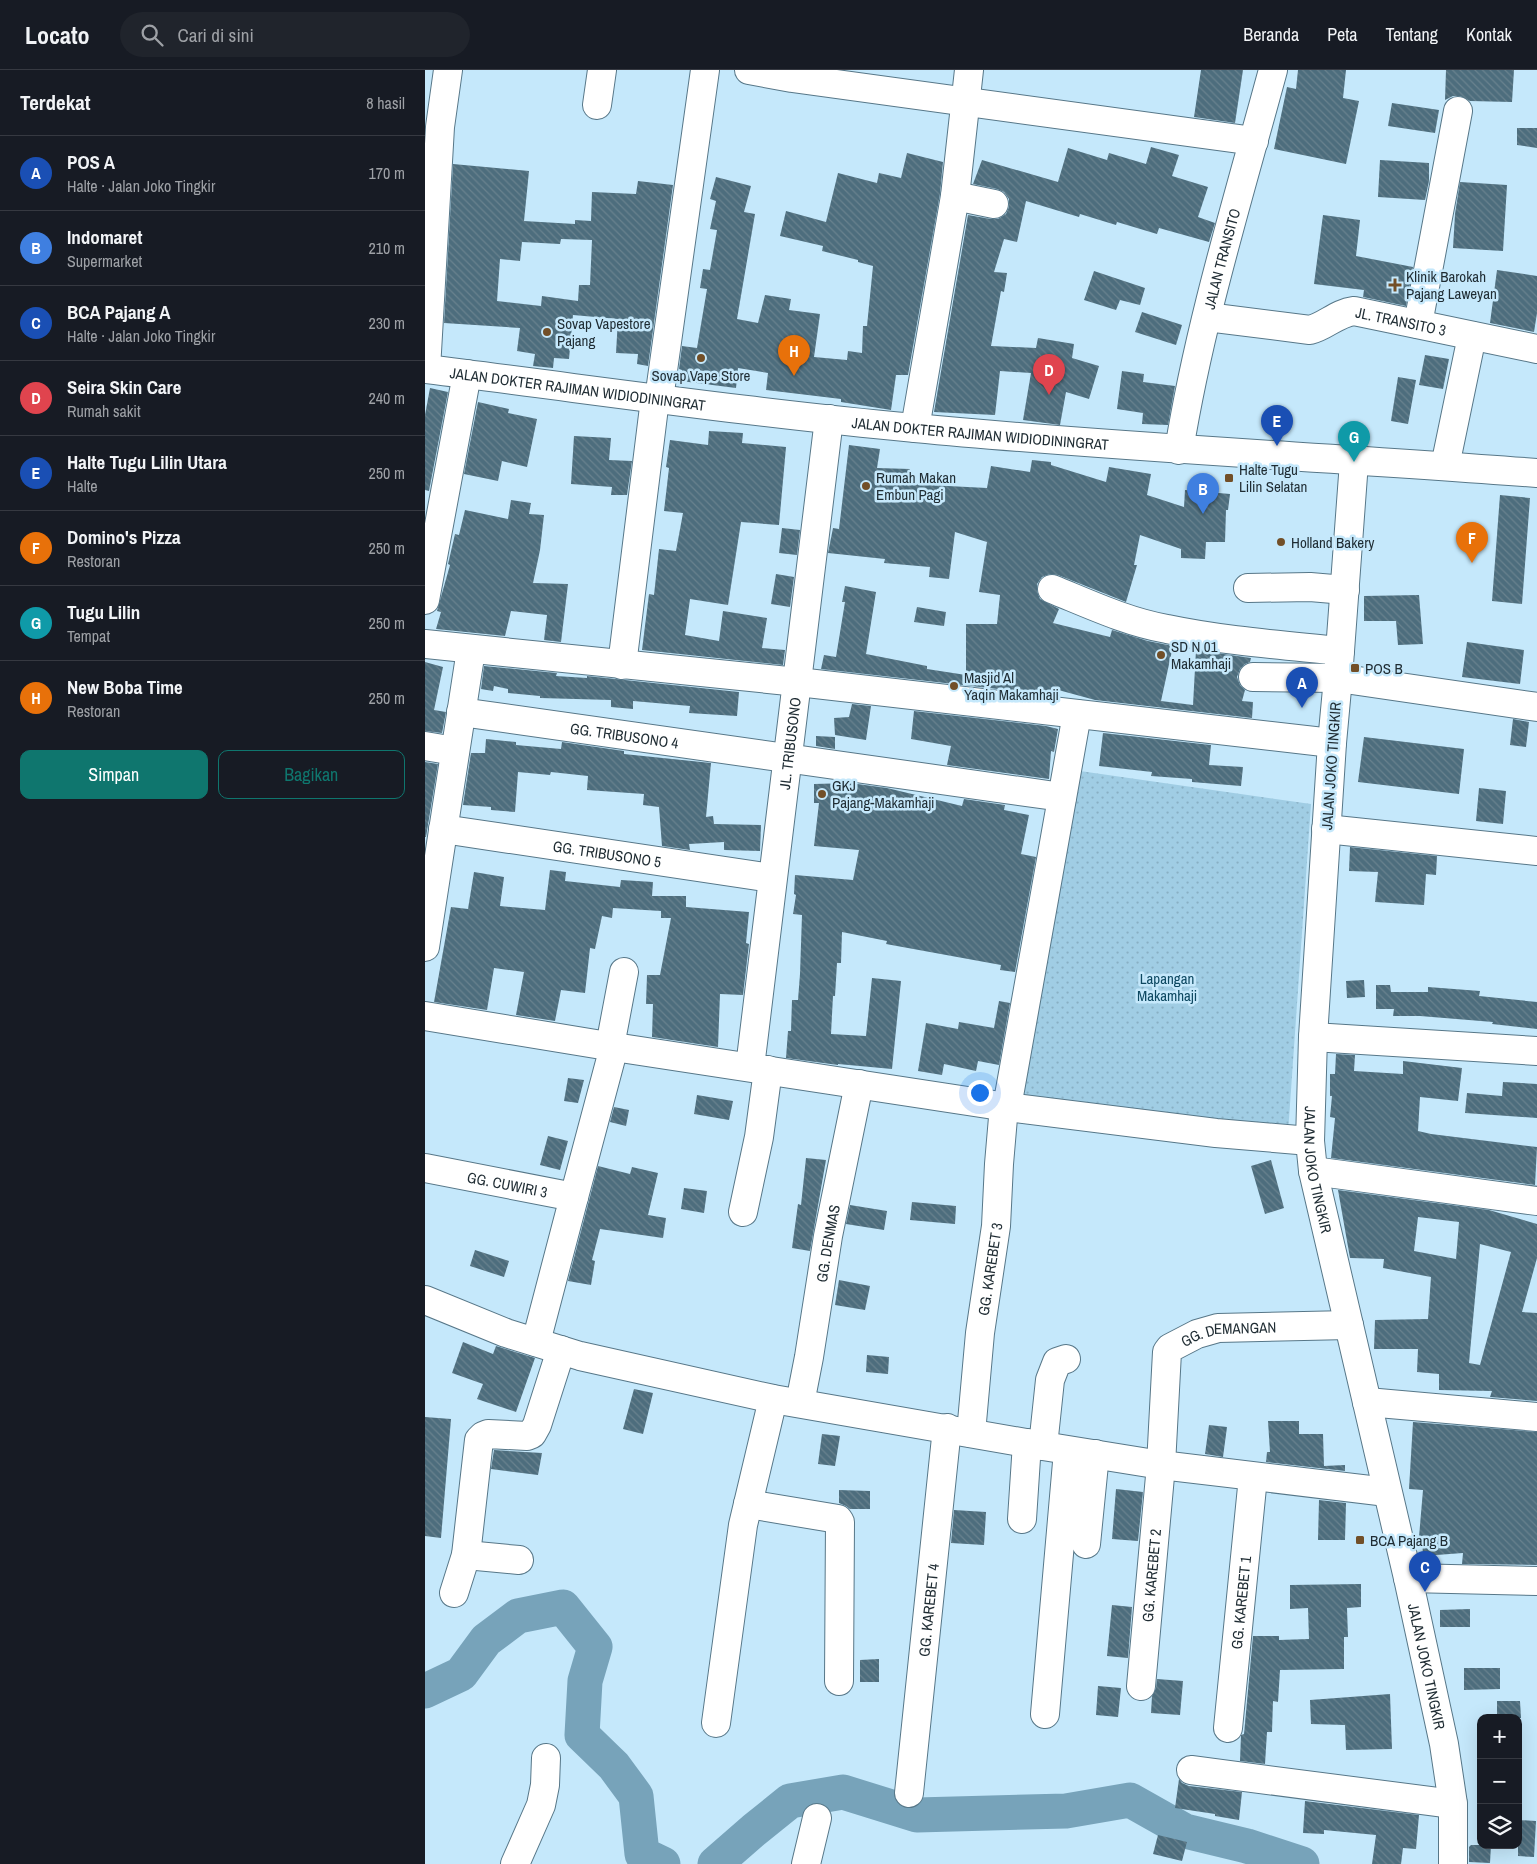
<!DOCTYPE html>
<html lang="id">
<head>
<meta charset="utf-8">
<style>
  body { margin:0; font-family:"Archivo Narrow",sans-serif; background:#20242c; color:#f1f3f6 }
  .controls { position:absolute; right:15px; bottom:15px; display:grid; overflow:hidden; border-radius:10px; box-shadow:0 5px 20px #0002 }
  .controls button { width:45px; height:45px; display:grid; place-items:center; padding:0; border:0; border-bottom:1px solid #363941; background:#171b24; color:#f1f3f6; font:25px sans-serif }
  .you { position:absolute; left:554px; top:1022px; width:18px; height:18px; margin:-12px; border:4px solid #fff; border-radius:50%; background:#1a73e8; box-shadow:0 0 0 8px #1a73e833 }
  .badge { display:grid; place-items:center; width:32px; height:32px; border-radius:50%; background:#0f766e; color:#fff; font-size:16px; font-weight:700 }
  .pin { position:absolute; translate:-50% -41px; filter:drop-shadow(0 1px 2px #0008) }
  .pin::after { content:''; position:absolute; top:26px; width:18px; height:15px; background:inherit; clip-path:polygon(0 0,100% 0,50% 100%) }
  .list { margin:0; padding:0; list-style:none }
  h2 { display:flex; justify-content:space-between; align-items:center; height:65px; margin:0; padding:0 20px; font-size:21px }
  h2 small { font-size:16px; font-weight:400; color:#9ea1a6 }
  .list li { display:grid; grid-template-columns:32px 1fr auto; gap:15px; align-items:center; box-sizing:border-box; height:75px; padding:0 20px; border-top:1px solid #363941 }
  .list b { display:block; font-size:19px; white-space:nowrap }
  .list p { margin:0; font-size:16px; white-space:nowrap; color:#9ea1a6 }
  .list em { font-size:16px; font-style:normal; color:#9ea1a6 }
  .actions { display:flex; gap:10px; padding:15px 20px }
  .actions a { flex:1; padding:11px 0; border:1px solid #0f766e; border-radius:10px; text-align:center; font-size:18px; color:#0f766e }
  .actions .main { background:#0f766e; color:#fff }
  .icon { flex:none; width:28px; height:28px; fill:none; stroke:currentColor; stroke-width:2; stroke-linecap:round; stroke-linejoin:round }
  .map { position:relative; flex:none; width:1112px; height:1794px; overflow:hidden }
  header { display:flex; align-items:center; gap:30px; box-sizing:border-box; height:70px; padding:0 25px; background:#171b24; border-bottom:1px solid #363941 }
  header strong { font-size:24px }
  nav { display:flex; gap:28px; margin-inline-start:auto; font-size:18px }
  .search { width:350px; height:45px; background:#20242c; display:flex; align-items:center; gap:12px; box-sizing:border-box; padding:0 18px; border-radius:28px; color:#9ea1a6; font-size:19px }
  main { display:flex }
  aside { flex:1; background:#171b24 }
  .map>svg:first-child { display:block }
  .grass { fill:url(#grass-dots) }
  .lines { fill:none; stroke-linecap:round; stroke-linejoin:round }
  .river { stroke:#77a3ba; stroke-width:35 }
  .building { fill:url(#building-back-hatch); fill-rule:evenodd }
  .minor-casing { stroke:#577788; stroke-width:30 }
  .major-casing { stroke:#577788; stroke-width:30 }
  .minor { stroke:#fff; stroke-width:28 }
  .major { stroke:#fff; stroke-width:28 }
  .poi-dot { fill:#724f28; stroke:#c5e8fb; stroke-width:2 }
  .labels { text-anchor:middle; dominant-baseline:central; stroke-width:5; stroke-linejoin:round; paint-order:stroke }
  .street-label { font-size:15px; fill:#1f2c33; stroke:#c5e8fb }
  .poi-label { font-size:15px; fill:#1f2c33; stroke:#c5e8fb; text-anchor:start }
  .park-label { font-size:15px; fill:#0d4861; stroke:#c5e8fb }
</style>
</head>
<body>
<header>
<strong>Locato</strong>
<div class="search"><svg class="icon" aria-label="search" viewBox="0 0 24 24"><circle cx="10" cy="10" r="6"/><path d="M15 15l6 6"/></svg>Cari di sini</div>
<nav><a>Beranda</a><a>Peta</a><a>Tentang</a><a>Kontak</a></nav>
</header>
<main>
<aside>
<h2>Terdekat<small>8 hasil</small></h2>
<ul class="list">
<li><span class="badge" style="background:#1a4fb4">A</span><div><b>POS A</b><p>Halte · Jalan Joko Tingkir</p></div><em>170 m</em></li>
<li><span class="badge" style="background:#3f7fe0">B</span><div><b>Indomaret</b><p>Supermarket</p></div><em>210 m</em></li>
<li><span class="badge" style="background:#1a4fb4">C</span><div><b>BCA Pajang A</b><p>Halte · Jalan Joko Tingkir</p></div><em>230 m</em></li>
<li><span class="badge" style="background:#e0444e">D</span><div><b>Seira Skin Care</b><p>Rumah sakit</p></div><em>240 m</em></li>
<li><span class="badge" style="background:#1a4fb4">E</span><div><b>Halte Tugu Lilin Utara</b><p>Halte</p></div><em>250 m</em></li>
<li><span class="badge" style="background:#e8710a">F</span><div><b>Domino's Pizza</b><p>Restoran</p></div><em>250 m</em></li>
<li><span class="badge" style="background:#0f9aa8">G</span><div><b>Tugu Lilin</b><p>Tempat</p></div><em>250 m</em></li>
<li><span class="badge" style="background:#e8710a">H</span><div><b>New Boba Time</b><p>Restoran</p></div><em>250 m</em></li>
</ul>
<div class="actions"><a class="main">Simpan</a><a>Bagikan</a></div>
</aside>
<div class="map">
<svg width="1112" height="1794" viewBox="0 0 1112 1794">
  <defs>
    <pattern id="grass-dots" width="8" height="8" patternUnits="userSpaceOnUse" patternTransform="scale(1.25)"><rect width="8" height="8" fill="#a0cde4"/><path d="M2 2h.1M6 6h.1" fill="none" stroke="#89b0c4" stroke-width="1.8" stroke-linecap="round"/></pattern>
    <pattern id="building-back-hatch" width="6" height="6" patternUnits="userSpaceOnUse" patternTransform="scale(1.25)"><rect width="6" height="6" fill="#4d6d7d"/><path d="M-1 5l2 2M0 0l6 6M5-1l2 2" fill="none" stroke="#69828e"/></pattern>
  </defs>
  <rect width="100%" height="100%" fill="#c5e8fb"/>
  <!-- grass -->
  <path class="grass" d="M648 700 886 734 863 1063 589 1029Z"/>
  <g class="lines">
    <!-- river -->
    <path class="river" d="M0 1621 36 1604 61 1570 93 1546 138 1537 170 1577 160 1611 157 1665 189 1696 211 1726 217 1784 238 1794
      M290 1794 329 1760 365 1731 418 1722 492 1745 641 1741 705 1730 760 1761 822 1776 877 1794"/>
  </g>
  <!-- building -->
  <path class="building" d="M776 0H818L810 53 769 47Z
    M873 0H921L918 28 934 31 921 94 849 79 862 17 871 19Z
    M1021 0H1089L1087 32 1045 31 1035 26H1028L1020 30Z
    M967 33 1014 40 1010 63 963 56Z
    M1092 58H1112V78L1092 75Z
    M726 77 754 85 747 106 783 117 773 147 790 153 784 172 734 158 732 164 692 152 691 155 655 144 654 147 601 131 592 172 579 169 569 202 582 203 579 222 576 221 566 276 611 278 613 268 649 274 647 288 674 296 664 329 641 322 635 355 598 350 606 303 575 301 570 345 509 342 543 145 566 149H573L581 144 584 137V129L579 122 572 119 548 114 557 90 633 112 643 78 682 90 684 83 721 94Z
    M482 83 518 92 515 124 483 305H471L466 340 416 332V329L341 320 343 303 313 298 311 318 256 311 257 300 254 299 257 276 272 278 282 219 275 218 278 199 285 200 292 160 285 159 291 131 285 129 291 107 326 116 319 142 330 144 312 249 333 253 340 225 366 229 364 240 395 244 389 287 422 290 423 281 437 283 438 256H442L448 196 433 192V190L397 181 398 176 355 166 361 141 401 152 413 103 452 113 454 103 476 108Z
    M955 90 1004 93V111L1000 130 953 127Z
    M28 94 104 101 99 151 150 154V150L166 151 167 122 211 124 213 111 248 115 223 296 212 294 213 284 191 283 193 249 148 245 144 289 129 288 128 298 108 296 110 284 92 281 95 258 19 253ZM136 169 167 170 165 215H154L153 231 117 226 116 236 72 231 75 189 95 191 97 172 135 174Z
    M1035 112 1082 115 1078 181 1028 178 1030 144Z
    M898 145 935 150 931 186 988 197 981 236 938 227 939 220 889 214Z
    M1072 200 1112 206V243L1109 262 1065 253Z
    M669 201 720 218 715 235 695 230 691 240 659 230Z
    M717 242 757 255 751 275 710 262Z
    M1000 285 1024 289 1018 319 994 315Z
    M697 301 719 304 718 312 750 316 743 355 717 354 718 343 692 339Z
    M973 307 991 310 983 354 966 351Z
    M5 318 23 322 4 421 0 420V345Z
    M53 332 84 339 83 343 112 349 102 397 77 391 73 411 39 404Z
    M284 361 318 363 317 373 361 377 354 455 316 452 303 535 265 529 260 565 294 571 298 541 342 548 337 578 360 580 358 595 217 580 224 524 229 525 234 479 251 481 258 443 239 441 244 398 241 397 245 370 283 375Z
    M149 366 186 368 184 390 207 391 202 425H186L187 417 146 414Z
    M424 375 455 379 452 398 485 399 484 414 562 418 566 396 605 402 607 390 626 392V395L681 412 684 397 726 404 722 425 759 437 760 420 805 424 803 440H801L800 472H781L780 489 756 488V479L715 465 709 495H712L701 532 633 505 625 504 617 507 612 514V521L615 529 634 539 628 553 685 567 687 560 723 571 748 576 736 631 768 635 771 580 826 588 825 592 820 594 815 599 812 607 815 615 820 620 817 631 828 632 827 648 670 630 626 618V625L396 599 399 585 411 587 420 532H417L420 516 451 522 441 584 502 596V599L541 605V554H572L575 525 554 522 562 472 530 462 524 509 504 507 505 497 459 493 460 489 403 483 408 458 414 459Z
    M1075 425 1105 428 1097 534 1067 531Z
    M86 430 106 433 104 444 119 445 115 480 108 513 143 514 136 572 119 570 122 545 86 541 80 566 11 559 16 542 12 541 25 495 23 494 30 464 34 465 40 440 83 449Z
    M357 458 375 460 372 485 354 483Z
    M351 504 369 507 365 537 346 534Z
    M994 525 998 574 973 575 971 551H939V526Z
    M492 537 521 542 519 556 489 552Z
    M1042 572 1099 580 1095 614 1037 607Z
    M0 592 18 597 9 640 21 642 17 663 0 661Z
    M59 596 132 603 131 606 162 608V606L314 622 312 646 264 643 265 636 208 631V639L186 637V630L115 628V626L83 623V619L69 616 68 621 56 619Z
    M427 634 446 636 441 670 410 665 409 648 424 647Z
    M489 641 621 656 633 659 629 682 626 681 624 709 522 695 526 676 486 669Z
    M1088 649 1104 652 1101 677 1085 675Z
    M678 663 786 675 784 695 818 697 816 716 767 712V709L726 706 727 702 674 696Z
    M391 666 410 667V679L391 676Z
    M939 667 1039 679 1034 724 933 712Z
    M61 669 91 672V675L136 679 137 672 199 681V684L286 693 281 747 288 746 289 754 336 755 335 781 299 780V772L264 774 265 780 237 776 234 737 218 735 219 724 162 720 163 706 126 702 125 705 93 702 90 742 66 740V737L38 735 46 683H60Z
    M0 692 13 694 1 767H0Z
    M425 713 462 718 537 736 539 729 580 735 579 740 604 745 596 784 611 787 590 902 575 900 576 895 461 874 462 871 417 862 416 893H412L410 926H408L406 964 441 966 447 908 476 911 467 999 413 994V995L361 988 363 961H366L367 930H373L375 904 377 845 368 844 371 825 369 824 370 805 428 810 434 780 389 776 394 733H389V714Z
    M1054 718 1081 721 1078 754 1051 751Z
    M925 777 1012 786 1011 805 1001 804 999 835 950 832 953 802 924 801Z
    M125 800 141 802 140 811 195 817 196 810 228 812 227 826H261V837L324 842 321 873 324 874 318 925 295 924 293 977 227 967 228 934H221L222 905H235L246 848H236V841L188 838 187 848 177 846 170 879 165 878 160 923 136 920 130 951 91 945 99 902 69 898 62 940 9 932 26 837 43 839 49 802 79 807 75 836 120 840Z
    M939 910 940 927 922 928 921 911Z
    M951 915H965L966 922H1003V917L1055 921 1054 926 1112 932V959L1067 954 1068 952 995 946H968L969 939H951Z
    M574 931 585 933 574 995 553 991 551 1001 519 994 517 1005 493 1001 501 953 533 959 534 952 569 958Z
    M911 984 930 985 929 1001 978 1004V991L1037 998 1033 1031 995 1027 993 1061 1006 1064 1112 1077 1110 1115 906 1088 910 1048 905 1047 907 1026H905V1004H910Z
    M143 1008 159 1010 153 1033 139 1031Z
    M1078 1012 1112 1014V1048L1040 1043 1042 1023 1077 1026Z
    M272 1025 308 1031 304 1050 269 1044Z
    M189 1037 204 1040 201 1056 185 1052Z
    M123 1066 143 1071 135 1100 115 1095Z
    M381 1088 401 1090 385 1181 367 1178 373 1134 376 1135Z
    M846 1090 859 1138 840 1144 826 1096Z
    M173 1096 205 1104 207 1097 233 1103 223 1145 241 1148 238 1168 175 1159 167 1190 170 1191 166 1215 143 1211Z
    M259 1118 282 1121 279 1143 256 1139Z
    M913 1120 1064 1140 1112 1154V1188L1097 1242 1112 1243V1331L1065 1327 1067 1321 1014 1320V1304L992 1302 993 1279H949L950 1250 1003 1249 1006 1207 958 1198 959 1189 925 1188ZM993 1147 1034 1152 1031 1189 989 1181ZM1055 1174 1086 1182 1055 1295 1044 1293Z
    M487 1132 531 1136 530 1154 485 1150Z
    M425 1135 462 1141 459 1160 421 1154Z
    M50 1180 84 1191 79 1207 45 1196Z
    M414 1210 445 1216 440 1240 410 1235Z
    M38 1272 68 1284 71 1276 110 1288 91 1342 52 1329 58 1314 27 1303Z
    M442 1285 464 1287 463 1304 441 1302Z
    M209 1319 228 1323 218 1364 198 1359Z
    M0 1347 26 1349 16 1468 0 1466Z
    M843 1351H874V1364H898L899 1396 920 1395V1401L841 1392 842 1382H845Z
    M988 1352 1112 1362V1495L1037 1494 1038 1483 998 1486 997 1467H994L998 1420 984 1419Z
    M784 1355 802 1357 798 1387 780 1384Z
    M397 1364 415 1366 410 1396 393 1394Z
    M69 1380 117 1383 113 1405 66 1399Z
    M691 1419 718 1422 713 1471 687 1469Z
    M414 1420 445 1421V1439H425L421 1436 414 1433Z
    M894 1430 921 1433 920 1470H893Z
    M529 1440 561 1442 559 1475 526 1473Z
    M936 1514V1537L922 1538 923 1567H919V1599L855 1600 853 1632 848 1631 847 1662H842L840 1694 815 1691 816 1665 819 1664 828 1566H854V1570L884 1569 883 1538 865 1539V1515Z
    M687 1535 707 1537 703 1588 682 1586Z
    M1045 1539V1557H1015V1540Z
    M454 1589V1612H435V1590Z
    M1039 1598H1075V1619L1039 1620Z
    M732 1609 758 1611 755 1645 726 1643 727 1626 731 1618Z
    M673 1616 696 1618 693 1647 671 1645Z
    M965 1624 967 1679 921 1680 920 1655 886 1654 885 1630Z
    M1072 1631H1095L1096 1648H1072Z
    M754 1709 757 1713 764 1716 817 1722 814 1750 790 1746V1744L750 1738Z
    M880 1731 994 1745 991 1779 978 1778 976 1794H947L951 1765 899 1760V1764L878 1763Z
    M1093 1750 1111 1751 1109 1787 1093 1786Z
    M733 1765 762 1772 757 1791 728 1784Z
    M1046 1775H1066L1065 1793 1044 1792V1777Z"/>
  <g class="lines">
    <defs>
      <g id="minor">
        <path d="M324 0 367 8 829 71"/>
        <path d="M172 35 177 0"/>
        <path d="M530 126 569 134"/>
        <path id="s1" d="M782 247 885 260C901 256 912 243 929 241L1112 279"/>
        <path d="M993 254 1033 41"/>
        <path d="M1 299 15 57 23 0"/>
        <path d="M234 329 280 0"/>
        <path d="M490 358 530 126 544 0"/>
        <path d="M1020 396 1047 266"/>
        <path d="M823 518 885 517 920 520"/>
        <path d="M627 519C664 534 702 552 742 559 799 571 857 575 915 581"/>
        <path d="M0 530 42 304"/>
        <path d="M0 574 373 612 907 673"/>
        <path d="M197 595 230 329"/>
        <path d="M828 607 913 608 1112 637"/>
        <path id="s2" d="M36 642 637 727"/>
        <path d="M0 676 30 681"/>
        <path id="s3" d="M18 759 347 808"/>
        <path d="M901 759 1112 781"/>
        <path d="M0 877 46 580"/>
        <path d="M0 946 189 977 582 1037 791 1063 885 1071"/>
        <path d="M888 967 1112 981"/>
        <path d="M185 976 199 902"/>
        <path id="s4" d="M325 997 404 349"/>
        <path d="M582 1037 652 644"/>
        <path id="s5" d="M0 1098 149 1127 111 1272"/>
        <path d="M888 1101 1112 1131"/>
        <path d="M149 1127 189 977"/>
        <path d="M318 1142 334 1067 343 1000"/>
        <path d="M0 1230 81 1263 155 1286 348 1329 618 1376 736 1395 962 1422"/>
        <path d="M942 1332 1112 1347"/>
        <path id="s6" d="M375 1333 384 1287 403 1166 434 1014"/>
        <path id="s7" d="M546 1363 555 1263 571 1156 574 1094 579 1036"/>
        <path d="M618 1376 625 1310 632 1292 641 1289"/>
        <path d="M323 1434 413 1449 415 1452 414 1611"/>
        <path d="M597 1449 602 1373"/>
        <path d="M661 1474 670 1384"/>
        <path d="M41 1485 94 1490"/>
        <path d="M983 1508 1112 1511"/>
        <path d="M29 1523 41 1485 54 1370 58 1366 63 1364 102 1366 107 1364 112 1355 136 1280"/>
        <path id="s8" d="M716 1616 736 1395 742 1282 745 1278 772 1264 793 1258 924 1255"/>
        <path d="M620 1644 643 1381"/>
        <path d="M291 1653 318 1455 348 1329"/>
        <path id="s9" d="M803 1658 828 1407"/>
        <path d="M766 1700 1028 1734"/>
        <path id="s10" d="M484 1723 522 1358"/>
        <path d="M90 1794 116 1735 120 1715 121 1688"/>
        <path d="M381 1794 392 1748"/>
      </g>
      <g id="major">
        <path id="s11" d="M0 299C163 319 326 343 490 358 697 378 905 387 1112 403"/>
        <path id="s12" d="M754 380C775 251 814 126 848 0"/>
        <path id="s13" d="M929 392 913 608 907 673 888 967 885 1071 888 1101 983 1508 1019 1674 1028 1734V1794"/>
      </g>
    </defs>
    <!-- minor casing -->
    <use href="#minor" class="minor-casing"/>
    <!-- major casing -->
    <use href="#major" class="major-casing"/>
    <!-- minor -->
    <use href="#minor" class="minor"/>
    <!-- major -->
    <use href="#major" class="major"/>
  </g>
  <!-- markers -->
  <g class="poi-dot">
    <path d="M967.5 207.5h5v5h5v5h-5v5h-5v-5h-5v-5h5z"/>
    <circle cx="122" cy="262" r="5"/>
    <circle cx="276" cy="288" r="5"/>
    <rect x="799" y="403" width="10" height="10" rx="2.5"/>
    <circle cx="441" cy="416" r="5"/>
    <circle cx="856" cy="472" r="5"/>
    <circle cx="736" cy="585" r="5"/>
    <rect x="925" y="593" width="10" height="10" rx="2.5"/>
    <circle cx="529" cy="616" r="5"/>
    <circle cx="397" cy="724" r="5"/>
    <rect x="930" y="1465" width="10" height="10" rx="2.5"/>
  </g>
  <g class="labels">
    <!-- street labels -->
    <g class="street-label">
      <text stroke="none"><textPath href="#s12" startOffset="196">JALAN TRANSITO</textPath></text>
      <text stroke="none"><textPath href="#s1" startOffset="200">JL. TRANSITO 3</textPath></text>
      <text stroke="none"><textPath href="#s11" startOffset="154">JALAN DOKTER RAJIMAN WIDIODININGRAT</textPath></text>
      <text stroke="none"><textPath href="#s11" startOffset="559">JALAN DOKTER RAJIMAN WIDIODININGRAT</textPath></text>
      <text stroke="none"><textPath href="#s2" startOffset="165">GG. TRIBUSONO 4</textPath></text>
      <text stroke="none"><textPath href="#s4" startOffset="326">JL. TRIBUSONO</textPath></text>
      <text transform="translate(906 696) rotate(-86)">JALAN JOKO TINGKIR</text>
      <text stroke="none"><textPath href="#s3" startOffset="166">GG. TRIBUSONO 5</textPath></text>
      <text stroke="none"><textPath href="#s13" startOffset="710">JALAN JOKO TINGKIR</textPath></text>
      <text stroke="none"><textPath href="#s5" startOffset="84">GG. CUWIRI 3</textPath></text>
      <text stroke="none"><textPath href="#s6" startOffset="162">GG. DENMAS</textPath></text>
      <text stroke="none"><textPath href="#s7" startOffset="165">GG. KAREBET 3</textPath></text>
      <text stroke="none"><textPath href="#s8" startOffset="402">GG. DEMANGAN</textPath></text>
      <text stroke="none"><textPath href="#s8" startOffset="111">GG. KAREBET 2</textPath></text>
      <text stroke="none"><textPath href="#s9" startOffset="126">GG. KAREBET 1</textPath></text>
      <text stroke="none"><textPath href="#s10" startOffset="184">GG. KAREBET 4</textPath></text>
      <text stroke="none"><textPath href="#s13" startOffset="1219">JALAN JOKO TINGKIR</textPath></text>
    </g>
    <!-- poi labels -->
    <g class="poi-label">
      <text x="981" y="206">Klinik Barokah<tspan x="981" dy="17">Pajang Laweyan</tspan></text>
      <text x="132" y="253">Sovap Vapestore<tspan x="132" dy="17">Pajang</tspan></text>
      <text x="276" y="305" text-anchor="middle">Sovap Vape Store</text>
      <text x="814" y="399">Halte Tugu<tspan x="814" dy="17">Lilin Selatan</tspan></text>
      <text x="451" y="407">Rumah Makan<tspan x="451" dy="17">Embun Pagi</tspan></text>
      <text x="866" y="472">Holland Bakery</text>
      <text x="746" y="576">SD N 01<tspan x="746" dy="17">Makamhaji</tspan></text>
      <text x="940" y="598">POS B</text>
      <text x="539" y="607">Masjid Al<tspan x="539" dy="17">Yaqin Makamhaji</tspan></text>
      <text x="407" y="715">GKJ<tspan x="407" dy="17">Pajang-Makamhaji</tspan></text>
      <text x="945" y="1470">BCA Pajang B</text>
    </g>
    <!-- park labels -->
    <g class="park-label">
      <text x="742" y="908">Lapangan<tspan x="742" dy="17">Makamhaji</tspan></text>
    </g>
  </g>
</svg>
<div class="controls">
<button>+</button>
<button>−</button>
<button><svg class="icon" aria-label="layers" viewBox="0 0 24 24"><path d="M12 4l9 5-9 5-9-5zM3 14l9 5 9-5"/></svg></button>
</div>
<div class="you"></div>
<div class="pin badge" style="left:877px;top:638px;background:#1a4fb4">A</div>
<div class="pin badge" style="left:778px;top:444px;background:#3f7fe0">B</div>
<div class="pin badge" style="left:1000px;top:1522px;background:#1a4fb4">C</div>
<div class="pin badge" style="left:624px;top:325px;background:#e0444e">D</div>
<div class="pin badge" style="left:852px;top:376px;background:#1a4fb4">E</div>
<div class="pin badge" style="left:1047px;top:493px;background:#e8710a">F</div>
<div class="pin badge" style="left:929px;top:392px;background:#0f9aa8">G</div>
<div class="pin badge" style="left:369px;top:306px;background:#e8710a">H</div>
</div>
</main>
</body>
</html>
